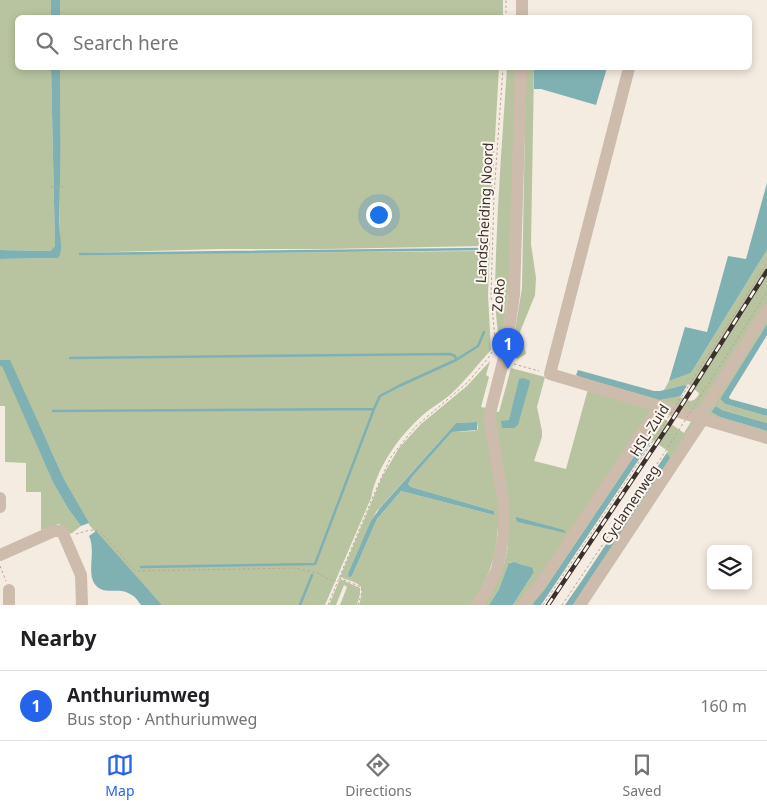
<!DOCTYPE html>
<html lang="en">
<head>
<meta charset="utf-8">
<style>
  body { margin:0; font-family:"Noto Sans",sans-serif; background:#f2f2f2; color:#202124 }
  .controls { position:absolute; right:15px; bottom:15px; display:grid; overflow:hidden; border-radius:8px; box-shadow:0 2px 8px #0003 }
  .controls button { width:45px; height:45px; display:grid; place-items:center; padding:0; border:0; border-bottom:1px solid #e0e0e0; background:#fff; color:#202124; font:25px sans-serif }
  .you { position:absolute; left:378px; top:214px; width:18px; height:18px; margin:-12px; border:4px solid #fff; border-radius:50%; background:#1a73e8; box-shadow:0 0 0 8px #1a73e833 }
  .badge { display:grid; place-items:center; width:32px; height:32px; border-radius:50%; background:#2563eb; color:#fff; font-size:16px; font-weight:700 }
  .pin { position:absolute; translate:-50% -41px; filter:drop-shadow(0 1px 2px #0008) }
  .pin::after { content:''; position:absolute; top:26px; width:18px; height:15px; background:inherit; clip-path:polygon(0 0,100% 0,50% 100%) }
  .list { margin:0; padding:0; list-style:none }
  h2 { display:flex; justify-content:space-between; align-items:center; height:65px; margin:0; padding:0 20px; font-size:21px }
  h2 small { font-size:16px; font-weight:400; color:#757577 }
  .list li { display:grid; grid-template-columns:32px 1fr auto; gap:15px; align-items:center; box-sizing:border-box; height:70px; padding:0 20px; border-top:1px solid #e0e0e0 }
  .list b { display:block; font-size:19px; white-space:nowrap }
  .list p { margin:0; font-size:16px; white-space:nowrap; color:#757577 }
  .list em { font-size:16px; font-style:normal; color:#757577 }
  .icon { flex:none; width:28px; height:28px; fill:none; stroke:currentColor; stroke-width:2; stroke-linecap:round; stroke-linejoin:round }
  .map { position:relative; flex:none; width:767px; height:605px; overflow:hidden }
  .search { position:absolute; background:#fff; box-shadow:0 2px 8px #0003; left:15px; right:15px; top:15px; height:55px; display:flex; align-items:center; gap:12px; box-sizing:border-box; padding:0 18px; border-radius:8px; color:#757577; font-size:19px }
  .sheet { height:135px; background:#fff }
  nav { display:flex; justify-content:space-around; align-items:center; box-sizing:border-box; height:70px; border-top:1px solid #e0e0e0; background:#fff; font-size:14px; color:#757577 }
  nav a { display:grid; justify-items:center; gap:2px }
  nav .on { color:#2563eb }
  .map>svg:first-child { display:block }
  .green { fill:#b8c4a0; fill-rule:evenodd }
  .water { fill:#7fb0b2 }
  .pier { fill:#f4ebe1 }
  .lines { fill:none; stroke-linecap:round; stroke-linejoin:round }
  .stream { stroke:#7fb0b2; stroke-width:2.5 }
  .path { stroke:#b9a596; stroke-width:1; stroke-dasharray:2.5 2.5; stroke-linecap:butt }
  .minor { stroke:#cdbbac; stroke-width:12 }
  .rail-casing { stroke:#3b302b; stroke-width:4.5 }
  .rail { stroke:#fbf5ee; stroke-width:2.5; stroke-dasharray:8; stroke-linecap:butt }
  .path-bridge { stroke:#b9a596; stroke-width:1; stroke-dasharray:2.5 2.5; stroke-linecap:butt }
  .labels { text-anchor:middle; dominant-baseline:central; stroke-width:4; stroke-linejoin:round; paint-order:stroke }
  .street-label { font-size:14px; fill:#3b302b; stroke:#fbf5ee }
</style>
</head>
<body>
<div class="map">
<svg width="767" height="605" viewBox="0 0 767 605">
  <rect width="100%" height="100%" fill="#f4ebe1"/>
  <!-- green -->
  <path class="green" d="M0 0H51V17L18 18V68H51L55 246 50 251 0 250Z
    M60 0H503V18H60Z
    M60 68H499L492 190 488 295 491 350C478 364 466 380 452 393 444 401 433 406 424 414 400 435 377 466 371 498L325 605H162L90 526 64 479 49 446 0 360V259L58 258 61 251 59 229 60 185ZM482 246V251L79 254V253L219 249H325Z
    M507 68H516L510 278 500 355C499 335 495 314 495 294 496 218 502 143 507 68Z
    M526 68H534L531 244 536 278 535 295 520 332 526 354 517 359 511 354 522 288Z
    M767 250V324L720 399 725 404 767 416V423L722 410 716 406 711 412 720 417 767 431V434L656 399C666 401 675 393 685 395L684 385 664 390 669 381 691 373Z
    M0 360 53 481 69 510 81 526 72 533 67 534 62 526 59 524 41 530V492H26V463L5 462V406H0Z
    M490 361 486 375 489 377 481 407 486 408C495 476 515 545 471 605H359C366 582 360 585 340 577L382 477 399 448 421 424 467 386ZM477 422 478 429 475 431 452 432 409 480 408 484 411 487 494 511V515L401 491 377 519 352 576 348 575 376 512 456 423Z
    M511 368 545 377 537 407 542 431V437L534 461 566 469 588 389 654 408 520 605H513L534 572V569L521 564 510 562 499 589 489 605H483L504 564 508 546 495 429 494 411 499 412Z
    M668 412 664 419 684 433 692 420 695 421 577 605H573L595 573 653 444 646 441 641 446 539 597 532 605H525L656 415Z
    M340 579 360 588V594L357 605H340L347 587 344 585 336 605H329Z"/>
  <!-- water -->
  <path class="water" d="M51 0H60V17H51Z
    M51 68H60C60 119 61 170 59 221 58 231 65 250 58 258L0 259V250L50 251 55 246Z
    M534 68H607L596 105 541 89H534Z
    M767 183V250L691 373 669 381 685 327 707 332 728 256 746 259Z
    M767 324V335L729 397 730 399 767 409V416L725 404 720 399Z
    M0 360H10L64 479 89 523 81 526 69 510 53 482 2 366H0Z
    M578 370 654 391H660L684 385 696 393 659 400 579 377 576 375Z
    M523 378 529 380 530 382 518 425 514 428H502L501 421 509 420 519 379Z
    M716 406 722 410 767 423V431L720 417 711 412Z
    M477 422V430L452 432 411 478 408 484 411 487 494 511V515L401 491 377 519 352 576 349 577 348 574 371 521 380 508 456 423Z
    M646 441C655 443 666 450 670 458L573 605H532L544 590 643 443Z
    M516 517 564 530 566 533 518 522 516 520Z
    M96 531 162 605H141C138 601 135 596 130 594 118 586 103 597 94 583 87 571 96 550 89 536Z
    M514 562 533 568 534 572 513 605H489L499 589 509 563Z"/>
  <!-- pier -->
  <path class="pier" d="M688 384 699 393 698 396 694 400 690 401 680 397Z
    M652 440 668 451 583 579 565 605H541Z"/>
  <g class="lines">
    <!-- stream -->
    <path class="stream" d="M80 254 485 249
      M70 358 450 354 455 356 456 359
      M53 411 374 409
      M141 567 315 564 374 409 380 396 399 386 456 360 478 346 484 332
      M300 605 312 575"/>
    <!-- path -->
    <path class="path" d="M506 18V0
      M51 187H64
      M514 364 539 371
      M659 428 657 431 659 432
      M76 534 90 530 100 531 133 569 139 571 295 568 318 573 328 579 336 581
      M0 566 6 581
      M339 578 361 587 362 592 358 605
      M328 605 374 494 391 457 415 427 467 383 489 357 493 350 495 339 491 296 494 195 503 68"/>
    <!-- minor -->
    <path class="minor" d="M522 18V0
      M629 68 550 374 767 438
      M699 418 767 310
      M0 507V498
      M0 555 54 531H62L81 575 82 605
      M9 590V605
      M477 605 488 588 497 569 504 534V506L489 417 506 350 514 295 521 68
      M523 605 542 582 660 406
      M580 605 703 419"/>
    <defs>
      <path id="rail" d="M548 605 669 425 767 271"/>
    </defs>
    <!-- rail casing -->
    <use href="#rail" class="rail-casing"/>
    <!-- rail -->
    <use href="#rail" class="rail"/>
    <!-- path-bridge -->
    <path class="path-bridge" d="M543 605 659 432 767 263
      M562 605 663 455 767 292"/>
  </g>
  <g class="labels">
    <!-- street labels -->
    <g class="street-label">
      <text transform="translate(484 213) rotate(-87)">Landscheiding Noord</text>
      <text transform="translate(498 295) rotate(-85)">ZoRo</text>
      <text transform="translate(649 430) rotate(-57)">HSL-Zuid</text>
      <text transform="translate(630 504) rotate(-56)">Cyclamenweg</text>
    </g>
  </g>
</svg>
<div class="controls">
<button><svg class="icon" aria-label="layers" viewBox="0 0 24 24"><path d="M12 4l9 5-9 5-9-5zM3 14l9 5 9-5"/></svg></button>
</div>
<div class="you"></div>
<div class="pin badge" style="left:508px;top:369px">1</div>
<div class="search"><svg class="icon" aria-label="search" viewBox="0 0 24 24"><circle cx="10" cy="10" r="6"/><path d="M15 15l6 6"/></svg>Search here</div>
</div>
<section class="sheet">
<h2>Nearby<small></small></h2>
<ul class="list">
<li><span class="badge">1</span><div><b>Anthuriumweg</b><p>Bus stop · Anthuriumweg</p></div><em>160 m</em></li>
</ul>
</section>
<nav>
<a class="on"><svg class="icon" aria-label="map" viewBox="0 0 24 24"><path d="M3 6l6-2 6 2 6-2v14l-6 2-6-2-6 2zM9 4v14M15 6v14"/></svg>Map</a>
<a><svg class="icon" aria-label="directions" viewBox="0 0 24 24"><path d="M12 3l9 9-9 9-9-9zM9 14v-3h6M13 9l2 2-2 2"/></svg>Directions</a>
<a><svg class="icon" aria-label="saved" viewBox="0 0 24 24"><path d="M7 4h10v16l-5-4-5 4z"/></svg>Saved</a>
</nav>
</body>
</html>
